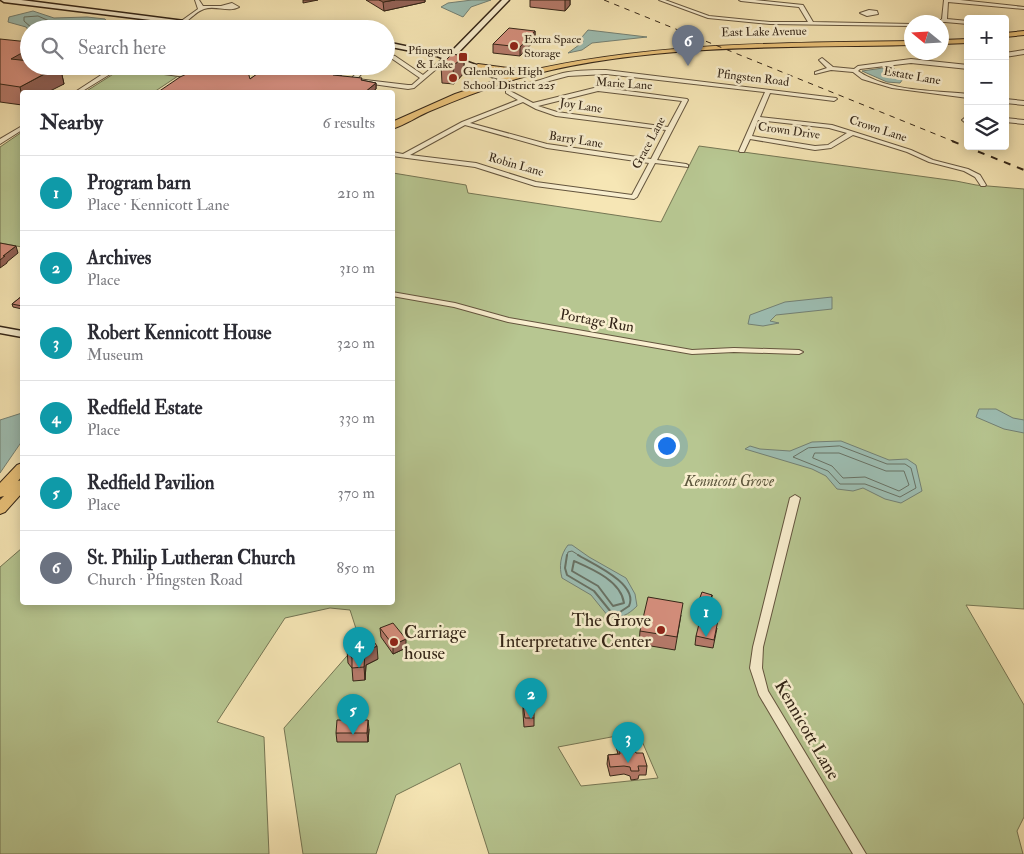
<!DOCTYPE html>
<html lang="en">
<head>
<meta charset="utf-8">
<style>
  body { margin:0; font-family:"IM FELL Double Pica",serif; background:#f7f7f7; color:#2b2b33 }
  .controls { position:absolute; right:15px; top:15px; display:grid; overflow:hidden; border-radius:5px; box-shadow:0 2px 12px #0003 }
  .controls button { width:45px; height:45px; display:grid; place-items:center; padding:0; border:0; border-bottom:1px solid #e1e1e2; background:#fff; color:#2b2b33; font:25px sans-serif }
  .compass { position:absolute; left:904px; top:15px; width:45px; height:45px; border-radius:50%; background:#fff; box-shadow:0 2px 12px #0003; rotate:288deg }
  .you { position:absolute; left:666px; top:445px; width:18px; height:18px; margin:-12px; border:4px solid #fff; border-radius:50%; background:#1a73e8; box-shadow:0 0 0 8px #1a73e833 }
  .badge { display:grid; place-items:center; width:32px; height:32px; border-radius:50%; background:#8f2418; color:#fff; font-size:16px; font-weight:700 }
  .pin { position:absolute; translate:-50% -41px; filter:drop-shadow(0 1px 2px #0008) }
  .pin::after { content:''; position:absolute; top:26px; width:18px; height:15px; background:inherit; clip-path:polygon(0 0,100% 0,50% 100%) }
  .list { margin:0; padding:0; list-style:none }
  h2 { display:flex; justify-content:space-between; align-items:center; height:65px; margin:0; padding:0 20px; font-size:21px }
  h2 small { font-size:16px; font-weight:400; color:#7c7c81 }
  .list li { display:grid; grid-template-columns:32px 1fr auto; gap:15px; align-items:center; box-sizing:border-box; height:75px; padding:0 20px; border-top:1px solid #e1e1e2 }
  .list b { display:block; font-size:19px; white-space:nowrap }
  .list p { margin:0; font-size:16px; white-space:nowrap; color:#7c7c81 }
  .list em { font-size:16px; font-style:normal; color:#7c7c81 }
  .icon { flex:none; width:28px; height:28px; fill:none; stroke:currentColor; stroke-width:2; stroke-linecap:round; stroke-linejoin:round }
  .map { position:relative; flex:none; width:1024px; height:854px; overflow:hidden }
  .search { position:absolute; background:#fff; box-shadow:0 2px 12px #0003; left:20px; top:20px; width:375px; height:55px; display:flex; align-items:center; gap:12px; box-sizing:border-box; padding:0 18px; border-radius:28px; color:#7c7c81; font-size:19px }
  .panel { position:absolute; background:#fff; box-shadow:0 2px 12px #0003; left:20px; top:90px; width:375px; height:515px; border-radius:5px }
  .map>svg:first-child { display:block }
  .green { fill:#b7c691; stroke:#757654; fill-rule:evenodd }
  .water { fill:#9dbeb3; stroke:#738175 }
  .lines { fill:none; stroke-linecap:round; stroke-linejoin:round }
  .shore-far1 { stroke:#687265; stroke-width:1 }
  .shore { stroke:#687265; stroke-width:2 }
  .street-casing { stroke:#64553e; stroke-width:2 }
  .secondary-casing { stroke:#332517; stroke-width:3 }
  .primary-casing { stroke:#332517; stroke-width:2 }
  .street { fill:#f9efcf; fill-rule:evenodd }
  .secondary { fill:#f9efcf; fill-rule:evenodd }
  .primary { fill:#ebc37a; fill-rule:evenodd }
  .rail-far1 { stroke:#332517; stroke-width:1; stroke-dasharray:5.5 5.5; stroke-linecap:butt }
  .rail { stroke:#332517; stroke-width:2; stroke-dasharray:7 7; stroke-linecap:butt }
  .wall { fill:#b67a6b; stroke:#332517 }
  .shaded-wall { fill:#946357; stroke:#332517 }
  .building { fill:#d48e7c; stroke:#332517 }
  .poi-dot { fill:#8f2418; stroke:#f9efcf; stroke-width:2 }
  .labels { text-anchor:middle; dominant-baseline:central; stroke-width:5; stroke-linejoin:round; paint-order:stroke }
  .far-street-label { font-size:12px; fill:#332517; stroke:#f9efcf }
  .far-poi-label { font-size:12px; fill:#332517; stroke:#f9efcf; text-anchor:start }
  .street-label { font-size:15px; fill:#332517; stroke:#f9efcf }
  .park-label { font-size:15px; font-style:italic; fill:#5b553c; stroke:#f9efcf }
  .near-poi-label { font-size:18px; fill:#332517; stroke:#f9efcf; text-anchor:end }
  .near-street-label { font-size:18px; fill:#332517; stroke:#f9efcf }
</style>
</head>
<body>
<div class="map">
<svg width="1024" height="854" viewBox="0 0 1024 854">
  <rect width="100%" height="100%" fill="#f6e6b5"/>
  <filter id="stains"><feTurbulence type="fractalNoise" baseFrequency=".004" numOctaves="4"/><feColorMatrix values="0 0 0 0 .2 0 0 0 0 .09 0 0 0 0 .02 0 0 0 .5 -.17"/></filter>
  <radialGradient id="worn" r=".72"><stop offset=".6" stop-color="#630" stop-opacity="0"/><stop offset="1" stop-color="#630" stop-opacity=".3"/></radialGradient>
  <!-- green -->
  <path class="green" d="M126 66H193L154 92H85Z
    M22 132V247L0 243V147Z
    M699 146 956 181 976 185 1024 189V609L966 605 1024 705V817L1017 831 1023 854H489L460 763 396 795 376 854H303L284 728 360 641 350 610 330 608 285 618 217 722 264 737 269 854H0V567L22 548V602H392L393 173 466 185 468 193 661 222ZM638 732 658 778 581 786 558 747Z"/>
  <!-- water -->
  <path class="water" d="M472 0H491L471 7 463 17 441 7 448 3Z
    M33 11 54 18 87 17 105 19 108 23 93 29H29V31L26 27 8 22 9 17Z
    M588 30 647 37 592 43 582 50 568 53 583 42 582 37Z
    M883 68 895 69 896 73 903 79 900 83 887 82 862 71Z
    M832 297V309L776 315 770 321 779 323 763 326 748 324 750 315 785 302Z
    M979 409H996L1013 418 1024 420V433L1004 429 976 417Z
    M22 413V441L0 473V420Z
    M841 441 889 460 907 459 916 465 922 491 901 503 885 499 863 488 853 491 837 489 826 476 812 469 745 449 750 446 760 449 790 451 812 442Z
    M568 545H572L589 557 626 578 635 594 637 606C629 614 620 620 608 616L591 595 562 578C559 567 560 555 568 545Z"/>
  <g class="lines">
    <!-- shore-far1 -->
    <path class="shore-far1" d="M33 29 24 21V17L38 16 54 23 94 22 95 29
      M840 446 887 464H905L911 468 916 488 900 497 865 484H840L828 471 793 457 808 448Z
      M815 453H839L886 471H904L909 485 899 491 865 477 843 478 832 466 813 458Z
      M567 556 568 552 572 551 580 556"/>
    <!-- shore -->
    <path class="shore" d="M567 555 565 568 567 575 594 591 611 612H620L629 606C639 584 593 564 578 555
      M574 561C592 569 621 581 624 603L613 606 598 586 572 571Z"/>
    <defs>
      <path id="street" d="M195 0H199L203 6H221L232 3 239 7C228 13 216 5 204 9 192 13 184 29 170 29L198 9Z
        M659 0H665L709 16 770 22H808L799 7 741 1 739 0H755L803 5 813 22 912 24V26L770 24 708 18Z
        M944 0H960L1024 7V9L948 2 947 19 968 21V24L945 22H937L942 19Z
        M869 10 877 11 878 14 867 16 860 13Z
        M386 46 389 47V49L386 50Z
        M1024 50V54L1005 57V53Z
        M386 54 395 56 423 75 442 59 447 60 414 88 408 89 351 81V79L363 66H368L357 79 408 85H412L420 78 391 58H386Z
        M822 58 833 67 854 69 858 66 911 59 968 65V69L911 63 860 69 858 71C889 92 932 90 968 94V98L892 88 862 79 853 72 831 70 815 74V72L827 68 819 60Z
        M115 66H134L186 73 189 75 186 77 120 68 81 92H75Z
        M606 70 836 98 837 99 834 101 770 93 760 117 832 125 911 150 933 160 968 169 980 175 986 185 985 186H981L975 177 964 171 929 162 907 152 853 135 831 148 815 150 750 139 744 152H740L739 151 765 92 606 74 568 76 523 88 506 87 495 82 498 80C526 89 536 80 563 73 577 70 592 70 606 70ZM758 120 829 128 847 133 828 145 815 146 752 136Z
        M598 87 687 99 688 100 657 160 686 164 688 165V167L655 163 637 197 634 199 535 186 475 167 392 156V152L403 154 462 122 518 100 506 93V91H510L533 103ZM598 91 682 101 668 127 557 112 538 106ZM523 102 536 109 556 116 666 130 651 159 547 144 470 123ZM465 125 547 148 649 163 632 195 536 182 476 163 410 155Z
        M1005 99 1024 101V105L1005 103Z
        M968 115V125L962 120Z
        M1005 118 1024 120V124L1005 122Z
        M22 126V130L0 144V139Z
        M392 292 455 303 509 318 692 350 734 348 799 350 803 352 799 354 734 352 692 354 508 322 454 307 392 296Z
        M795 495 800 498 763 647 762 668 768 691 866 854H853L759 695 750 668 753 647 790 498Z"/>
      <path id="secondary" d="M1 0H21L247 29H224L4 2Z
        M502 0H509L454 57 509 77V81H503L449 60 441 62 442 58 437 56 386 46V42L448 55Z
        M0 327 22 331V337L0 333Z"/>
      <path id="primary" d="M1024 31V35L1005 37V33Z
        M968 39V43L942 44V40Z
        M912 41V45C780 48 643 43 516 79 487 88 458 99 430 111 418 116 405 125 392 129V122L455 94 515 74 475 69 474 67 478 64 516 69 519 70V73C650 42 779 43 912 41Z
        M22 463V476L18 481 22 480V493L5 512 0 514V500L4 496 0 497V483L17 465Z"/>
    </defs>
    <!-- street casing -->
    <use href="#street" class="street-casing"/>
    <!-- secondary casing -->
    <use href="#secondary" class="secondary-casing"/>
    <!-- primary casing -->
    <use href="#primary" class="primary-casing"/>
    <!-- street -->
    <use href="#street" class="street"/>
    <!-- secondary -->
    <use href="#secondary" class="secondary"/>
    <!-- primary -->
    <use href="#primary" class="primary"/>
    <!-- rail-far1 -->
    <path class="rail-far1" d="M604 0 955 142"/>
    <!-- rail -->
    <path class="rail" d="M952 141 1024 170"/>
  </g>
  <!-- wall -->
  <path class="wall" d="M366 0H425V2L384 11Z
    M530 0H570V5L565 11 530 7Z
    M535 31V40L520 56 493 53V44Z
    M0 39 29 66H60L64 84 22 92V105L0 102Z
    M464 56V73L454 84 442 83 441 65Z
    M258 66H359L349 69 340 76 376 83V89L250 79 263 70 259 69Z
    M22 296V309L13 307 12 304Z
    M712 595 711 603 707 615 697 612 698 603Z
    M681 615 675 650 639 644 640 631Z
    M380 628 406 648 393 654 381 637Z
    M717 628 713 648 695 645 696 636Z
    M347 643 360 644 378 659 366 665 365 680 353 681 352 668 348 663 347 650 348 649Z
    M523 704 534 718V726L524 727 523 713Z
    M369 729 368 742H337L336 733Z
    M617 738 636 753 647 766 646 775H639L638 779 631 780 630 776 624 774 610 776 607 764 608 755 618 754 616 747Z"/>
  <!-- shaded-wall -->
  <path class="shaded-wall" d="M303 0H318L303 3Z
    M395 0H425V2L384 11 383 2Z
    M565 0H570V5L565 11Z
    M535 31V40L520 56V47Z
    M29 43V66L11 59 24 46Z
    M464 56V73L454 84 453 66Z
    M60 66 64 84 48 92H22V97L20 87Z
    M344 66H359L349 69 334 81 333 75Z
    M376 83V89L372 92H365Z
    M16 246 18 253 7 262V263L0 268V260L3 256Z
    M712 595 711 603 707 615 708 606Z
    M406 639V648L393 654V645Z
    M377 646 378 659 366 665 365 680 364 667 365 652Z
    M368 720 369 729 368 742 367 733Z"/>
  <!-- building -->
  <path class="building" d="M379 0H395L383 2Z
    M509 28 535 31 520 47 493 44Z
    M0 39 29 42V43L24 46H29V49L11 59 29 61V66H59L20 87 0 84Z
    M452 54 464 56 453 66 441 65Z
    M204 66H243L247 68 250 79 268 66H344L333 75 362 78 361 80 376 83 365 92H158L180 77Z
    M0 243 16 246 3 256H5L0 260Z
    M22 296V306L12 304Z
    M702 592 712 595 708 606 698 603Z
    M648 597 683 603 677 637 640 631Z
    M701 616 718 620 714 640 696 636Z
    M393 623 406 639 393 645 380 628Z
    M356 639 360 644 372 639 377 646 365 652 364 667 352 668V658L347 650 351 648 347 643Z
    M523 704H534V718H525Z
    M337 720H368L367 733H336Z
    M629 737 636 753H643L647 766H638L639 771H631L630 767 624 766 610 767 608 755 620 754 617 738Z"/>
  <!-- markers -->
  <g class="poi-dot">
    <circle cx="514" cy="46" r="5"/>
    <rect x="458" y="52" width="10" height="10" rx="2.5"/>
    <circle cx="453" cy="78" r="5"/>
    <circle cx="661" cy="630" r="5"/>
    <circle cx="394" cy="642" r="5"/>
  </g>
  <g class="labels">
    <!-- far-street labels -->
    <g class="far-street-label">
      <text transform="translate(764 32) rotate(-1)">East Lake Avenue</text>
      <text transform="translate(912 76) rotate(10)">Estate Lane</text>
      <text transform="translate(753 78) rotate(7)">Pfingsten Road</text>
      <text transform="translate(624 84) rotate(4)">Marie Lane</text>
      <text transform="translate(581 106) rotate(9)">Joy Lane</text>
      <text transform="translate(878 129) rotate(18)">Crown Lane</text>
      <text transform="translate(789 131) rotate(8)">Crown Drive</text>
      <text transform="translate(576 140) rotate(9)">Barry Lane</text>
      <text transform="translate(649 143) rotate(-62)">Grace Lane</text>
      <text transform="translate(516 165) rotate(16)">Robin Lane</text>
    </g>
    <!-- far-poi labels -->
    <g class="far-poi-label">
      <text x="524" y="39">Extra Space<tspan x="524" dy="14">Storage</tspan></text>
      <text x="453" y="50" text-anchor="end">Pfingsten<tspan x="453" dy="14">&amp; Lake</tspan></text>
      <text x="463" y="71">Glenbrook High<tspan x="463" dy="14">School District 225</tspan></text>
    </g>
    <!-- street labels -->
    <g class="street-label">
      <text transform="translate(597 321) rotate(10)">Portage Run</text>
    </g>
    <!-- park labels -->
    <g class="park-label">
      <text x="729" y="481">Kennicott Grove</text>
    </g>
    <!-- near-poi labels -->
    <g class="near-poi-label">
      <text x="651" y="620">The Grove<tspan x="651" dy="21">Interpretative Center</tspan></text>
      <text x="404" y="632" text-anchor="start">Carriage<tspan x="404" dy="21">house</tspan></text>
    </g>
    <!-- near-street labels -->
    <g class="near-street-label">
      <text transform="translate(807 730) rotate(60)">Kennicott Lane</text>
    </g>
  </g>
  <rect width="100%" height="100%" filter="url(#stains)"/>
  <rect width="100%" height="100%" fill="url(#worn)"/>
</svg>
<div class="controls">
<button>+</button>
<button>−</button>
<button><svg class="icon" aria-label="layers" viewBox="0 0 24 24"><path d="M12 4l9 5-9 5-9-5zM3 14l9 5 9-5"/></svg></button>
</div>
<svg class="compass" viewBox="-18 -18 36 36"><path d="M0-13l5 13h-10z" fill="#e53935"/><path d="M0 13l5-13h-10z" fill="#7c7c81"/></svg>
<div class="you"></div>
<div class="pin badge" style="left:706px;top:637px;background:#0f9aa8">1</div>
<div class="pin badge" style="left:531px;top:719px;background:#0f9aa8">2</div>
<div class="pin badge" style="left:628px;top:763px;background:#0f9aa8">3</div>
<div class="pin badge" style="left:359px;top:668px;background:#0f9aa8">4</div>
<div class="pin badge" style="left:353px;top:735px;background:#0f9aa8">5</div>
<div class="pin badge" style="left:688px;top:66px;background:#6b7280">6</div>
<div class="search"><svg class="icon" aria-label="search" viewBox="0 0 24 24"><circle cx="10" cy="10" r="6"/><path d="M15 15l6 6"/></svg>Search here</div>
<section class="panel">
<h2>Nearby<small>6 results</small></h2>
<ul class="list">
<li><span class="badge" style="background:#0f9aa8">1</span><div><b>Program barn</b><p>Place · Kennicott Lane</p></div><em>210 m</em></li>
<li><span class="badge" style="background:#0f9aa8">2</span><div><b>Archives</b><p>Place</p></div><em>310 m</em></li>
<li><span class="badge" style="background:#0f9aa8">3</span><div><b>Robert Kennicott House</b><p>Museum</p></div><em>320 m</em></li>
<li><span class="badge" style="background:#0f9aa8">4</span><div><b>Redfield Estate</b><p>Place</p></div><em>330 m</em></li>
<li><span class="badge" style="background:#0f9aa8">5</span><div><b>Redfield Pavilion</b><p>Place</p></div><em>370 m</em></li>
<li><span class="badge" style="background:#6b7280">6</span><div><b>St. Philip Lutheran Church</b><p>Church · Pfingsten Road</p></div><em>850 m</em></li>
</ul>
</section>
</div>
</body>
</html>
